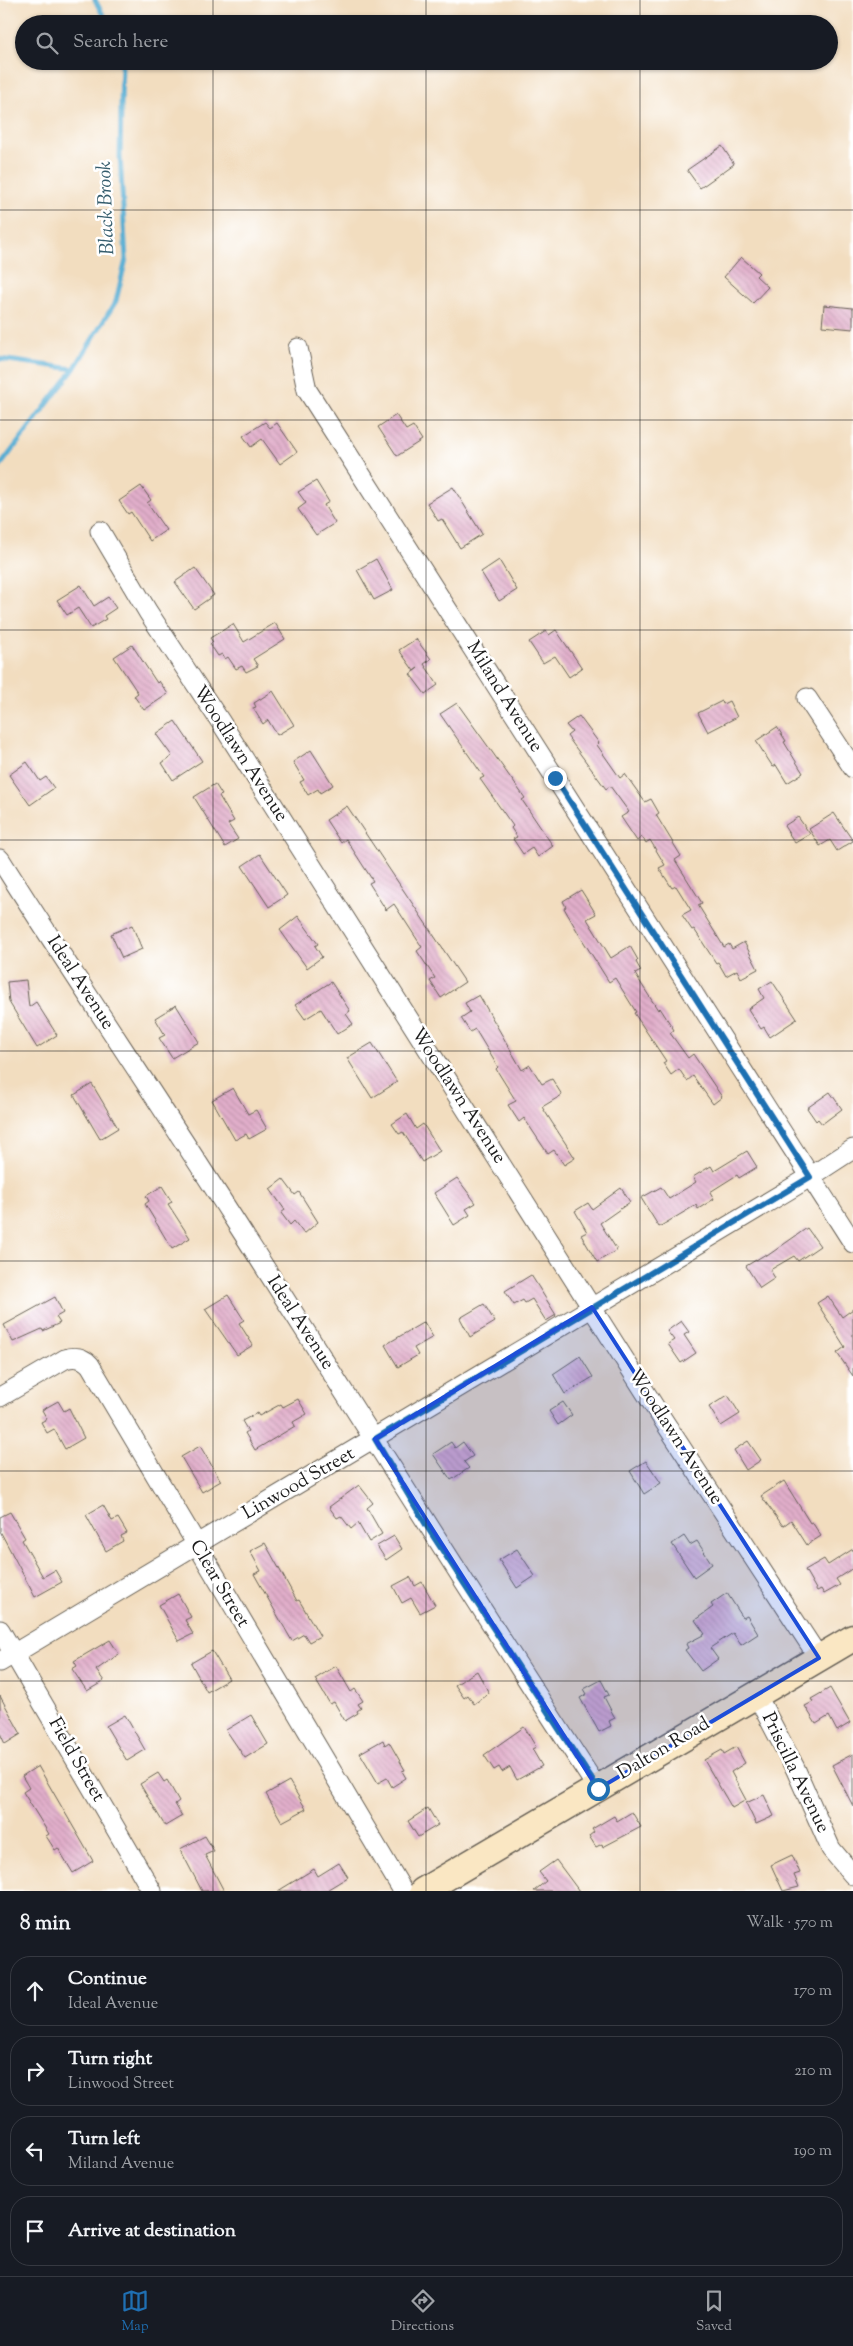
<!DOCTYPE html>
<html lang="en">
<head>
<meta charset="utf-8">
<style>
  body { margin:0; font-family:"Sorts Mill Goudy",serif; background:#242831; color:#f1f3f6 }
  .stop { position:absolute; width:15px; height:15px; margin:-11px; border:4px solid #1f6fb2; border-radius:50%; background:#fff }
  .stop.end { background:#1f6fb2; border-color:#fff; box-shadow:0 1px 5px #0008 }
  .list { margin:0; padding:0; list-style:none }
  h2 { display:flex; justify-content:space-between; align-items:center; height:65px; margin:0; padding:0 20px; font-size:21px }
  h2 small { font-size:16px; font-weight:400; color:#9ea1a6 }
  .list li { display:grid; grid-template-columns:32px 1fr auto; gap:15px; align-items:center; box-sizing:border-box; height:70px; margin:0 10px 10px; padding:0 10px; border:1px solid #363941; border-radius:20px }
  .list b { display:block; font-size:19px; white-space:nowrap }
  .list p { margin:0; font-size:16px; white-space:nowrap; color:#9ea1a6 }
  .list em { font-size:16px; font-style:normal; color:#9ea1a6 }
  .icon { flex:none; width:28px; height:28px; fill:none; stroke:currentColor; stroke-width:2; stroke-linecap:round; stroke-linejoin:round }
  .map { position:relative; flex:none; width:853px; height:1891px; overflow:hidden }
  .search { position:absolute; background:#171b24; box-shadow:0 1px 4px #0004; left:15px; right:15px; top:15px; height:55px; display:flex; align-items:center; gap:12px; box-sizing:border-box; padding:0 18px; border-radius:28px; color:#9ea1a6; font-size:19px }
  .sheet { height:385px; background:#171b24 }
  nav { display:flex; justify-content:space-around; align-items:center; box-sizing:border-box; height:70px; border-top:1px solid #363941; background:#171b24; font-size:14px; color:#9ea1a6 }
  nav a { display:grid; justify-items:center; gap:2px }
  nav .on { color:#1f6fb2 }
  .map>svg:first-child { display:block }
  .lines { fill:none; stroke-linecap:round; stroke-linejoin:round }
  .stream { stroke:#54acd1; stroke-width:5 }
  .building { fill:url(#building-back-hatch) }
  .street-casing { stroke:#676055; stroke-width:21 }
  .secondary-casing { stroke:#676055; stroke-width:29 }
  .street { stroke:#fff; stroke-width:19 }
  .secondary { stroke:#fae7c3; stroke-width:26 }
  .route { stroke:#1f6fb2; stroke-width:6 }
  .marked { fill:#1d4ed8; fill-opacity:0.2; stroke:#1d4ed8; stroke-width:4; stroke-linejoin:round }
  .grid { fill:none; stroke:#1c1c1c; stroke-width:1; stroke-opacity:0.55 }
  .labels { text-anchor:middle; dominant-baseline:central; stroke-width:5; stroke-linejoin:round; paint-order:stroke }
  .street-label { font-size:19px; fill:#1c1c1c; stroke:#fff }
  .water-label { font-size:20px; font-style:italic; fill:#355d6d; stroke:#fff }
</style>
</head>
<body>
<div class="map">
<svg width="853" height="1891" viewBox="0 0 853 1891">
  <defs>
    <pattern id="building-back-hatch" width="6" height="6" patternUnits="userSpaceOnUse" patternTransform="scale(1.25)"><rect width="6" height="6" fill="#e1aeca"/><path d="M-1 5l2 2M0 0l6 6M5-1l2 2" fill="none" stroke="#c095ad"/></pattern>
  </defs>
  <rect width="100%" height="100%" fill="#fff"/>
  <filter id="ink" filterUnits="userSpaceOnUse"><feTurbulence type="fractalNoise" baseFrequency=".02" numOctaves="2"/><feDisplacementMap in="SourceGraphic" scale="10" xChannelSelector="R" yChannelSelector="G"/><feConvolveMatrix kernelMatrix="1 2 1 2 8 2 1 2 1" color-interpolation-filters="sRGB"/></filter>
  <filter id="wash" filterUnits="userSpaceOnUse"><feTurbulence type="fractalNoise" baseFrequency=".0096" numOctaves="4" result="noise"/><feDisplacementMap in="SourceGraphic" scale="20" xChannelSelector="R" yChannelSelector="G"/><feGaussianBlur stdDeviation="1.12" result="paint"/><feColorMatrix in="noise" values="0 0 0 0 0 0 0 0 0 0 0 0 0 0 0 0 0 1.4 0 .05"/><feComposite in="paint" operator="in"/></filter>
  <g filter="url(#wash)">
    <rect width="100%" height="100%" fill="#f2ddbf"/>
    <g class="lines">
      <!-- stream -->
      <path class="stream" d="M95 0 108 24
        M0 359 74 369
        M0 466 74 369 116 301 126 259 120 156 122 61"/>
    </g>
    <g id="blocks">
      <!-- building -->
      <path class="building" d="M722 146 734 164 700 188 687 170Z
        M741 257 759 273 756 276 768 287 753 303 724 277Z
        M824 305 853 308V329L822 326Z
        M396 415 406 430 413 426 422 440 397 456 378 427Z
        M265 422 270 428 277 423 297 452 280 464 262 439 251 447 243 436Z
        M316 481 329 502 324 505 335 523 316 535 298 509 306 503 298 492Z
        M141 486 151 500 147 503 166 530 150 541 131 512 128 514 119 501Z
        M453 487 482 534 460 548 442 519 438 521 427 503Z
        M376 559 393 590 374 600 357 570Z
        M499 560 517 590 499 601 481 572Z
        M195 568 214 595 194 609 175 582Z
        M81 585 94 606 108 597 116 608 104 616 106 619 91 628 78 608 67 615 57 600Z
        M275 623 285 639 253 659 258 666 246 672 242 666 236 669 228 657 225 659 222 654 218 656 210 644 213 642 210 638 233 624 244 642Z
        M556 630 582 668 569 677 555 656 543 663 529 642 546 631 549 635Z
        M416 639 431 659 424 664 438 685 425 694 410 674 418 668 414 671 399 650Z
        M132 645 157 683 159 681 168 694 144 710 134 696 138 693 114 657Z
        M273 691 294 725 277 735 268 720 263 724 253 708 256 707 254 703Z
        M722 701 723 704 729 701 737 717 708 732 698 713Z
        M457 703 525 798 522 800 553 846 538 857 532 848 523 854 513 839 517 837 511 828 513 826 480 779 484 777 440 714Z
        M579 716 599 743 597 745 620 778 625 774 645 802 651 799 659 813 656 815 681 856 675 860 702 903 698 905 724 947 729 944 732 949 744 942 758 969 741 978 737 970 726 976 718 962 716 963 694 929 692 930 682 915 691 910 676 886 672 888 659 868 665 865 650 840 646 843 642 837 637 841 621 817 629 812 610 786 606 789 567 736 572 732 566 725Z
        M175 721 202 761 173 780 162 763 172 756 156 734Z
        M777 727 786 741 784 742 803 773 787 783 776 765 773 767 756 741Z
        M311 750 333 785 320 793 318 789 308 795 300 782 304 780 293 762Z
        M27 762 40 781 46 777 54 788 30 805 9 775Z
        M215 784 222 795 219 796 234 821 228 824 238 839 225 847 194 797Z
        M347 806 465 982 441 998 430 981 435 978 417 951 422 947 394 904 386 910 369 883 373 881 346 839 341 843 326 820Z
        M834 813 853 841 837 851 830 840 820 846 809 829Z
        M798 817 810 834 795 843 784 826Z
        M260 854 287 895 269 907 242 866Z
        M581 890 596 914 587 919 611 958 630 946 638 960 636 962 641 971 635 974 658 1010 660 1008 674 1030 670 1033 688 1058 693 1054 722 1097 713 1104 693 1076 687 1081 679 1069 671 1075 663 1063 666 1061 634 1013 636 1012 615 978 609 982 580 936 564 908 566 907 563 901Z
        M298 916 318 944 315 946 322 957 307 968 280 930Z
        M132 925 142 949 122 958 111 934Z
        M26 980 29 1007 36 1002 57 1035 37 1048 9 1002 7 982Z
        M772 981 797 1019 770 1037 764 1027 761 1029 748 1009 764 998 759 989Z
        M331 982 350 1011 346 1014 353 1024 337 1034 321 1009 305 1019 295 1005Z
        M479 995 522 1070 530 1065 542 1084 552 1079 562 1095 542 1107 575 1158 564 1165 554 1150 548 1154 524 1118 519 1122 508 1105 516 1101 496 1069 498 1067 475 1029 470 1032 461 1018 470 1012 465 1003Z
        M176 1005 199 1042 172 1058 159 1038 165 1035 155 1018Z
        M372 1043 397 1082 372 1098 347 1058Z
        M92 1084 118 1128 100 1139 74 1095Z
        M233 1088 248 1114 256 1110 267 1129 249 1139 246 1134 235 1140 212 1100Z
        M830 1092 842 1109 822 1124 818 1119 816 1121 807 1108Z
        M407 1114 416 1129 423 1124 440 1151 422 1162 403 1132 399 1134 392 1124Z
        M747 1151 757 1167 739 1178 737 1175 710 1192 714 1199 698 1209 696 1205 659 1227 641 1198 661 1187 669 1199 696 1182 693 1177 711 1166 714 1171Z
        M457 1178 476 1203 466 1209 470 1215 454 1225 434 1193Z
        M283 1179 295 1195 299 1192 318 1222 304 1234 294 1221 290 1225 281 1213 285 1210 270 1189Z
        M162 1186 172 1202 168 1204 190 1238 172 1249 145 1204 149 1201 146 1196Z
        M621 1188 630 1202 600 1223 617 1250 597 1262 581 1235 587 1232 575 1211 588 1203 592 1209Z
        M807 1228 820 1246 798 1261 794 1256 770 1270 775 1278 760 1288 746 1266 766 1254 767 1256Z
        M531 1275 556 1315 546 1321 532 1299 525 1303 523 1300 514 1305 505 1291Z
        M228 1295 244 1320 239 1323 253 1345 237 1355 205 1309Z
        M828 1296 842 1317 853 1309V1376L837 1353 845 1347 817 1303Z
        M55 1297 63 1313 56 1317 60 1323 43 1331 42 1329 13 1342 4 1325Z
        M484 1304 495 1322 470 1337 460 1318Z
        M681 1321 689 1332 684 1335 696 1353 681 1363 668 1344 674 1340 667 1331Z
        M424 1322 433 1337 414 1348 418 1355 398 1367 385 1345Z
        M580 1356 593 1377 565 1394 553 1374Z
        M728 1395 740 1414 721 1426 709 1407Z
        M298 1399 307 1414 293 1422 295 1426 255 1450 245 1433 248 1431 242 1421 257 1413 259 1416 281 1404 283 1407Z
        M58 1401 64 1411 69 1408 84 1438 65 1449 54 1429 47 1433 41 1422 47 1419 42 1410Z
        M563 1402 572 1415 558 1425 549 1411Z
        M748 1441 761 1460 746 1470 734 1450Z
        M451 1442 455 1448 463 1442 473 1456 464 1462 469 1468 451 1480 433 1454Z
        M200 1446 221 1481 202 1492 181 1457Z
        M646 1461 661 1483 644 1494 630 1471Z
        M784 1481 810 1523 812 1522 821 1536 807 1545 791 1520 783 1526 761 1496Z
        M359 1485 373 1503 367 1508 382 1534 369 1542 358 1523 351 1529 341 1516 337 1518 329 1507Z
        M103 1505 112 1521 118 1518 127 1533 121 1536 123 1541 106 1551 86 1515Z
        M10 1512 25 1538 22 1540 43 1577 55 1570 62 1582 35 1597 0 1531V1517Z
        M394 1536 402 1549 386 1560 377 1546Z
        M684 1536 690 1545 697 1541 712 1564 694 1577 672 1544Z
        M265 1543 297 1601 299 1600 320 1636 309 1642 304 1634 292 1641 254 1574 261 1571 250 1551Z
        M517 1549 535 1576 517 1588 499 1560Z
        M853 1549V1568L836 1579 840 1585 824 1594 821 1589 817 1591 805 1570 824 1559 828 1565Z
        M410 1577 415 1586 422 1582 435 1605 420 1613 411 1598 402 1603 393 1586Z
        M727 1593 743 1618 747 1616 758 1634 741 1645 733 1633 710 1648 718 1659 701 1671 685 1650 688 1648 686 1644 705 1634 695 1620 713 1607 711 1604Z
        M178 1594 191 1617 185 1620 193 1634 179 1641 159 1605Z
        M110 1640 119 1654 96 1670 104 1681 87 1691 72 1669 77 1666 74 1661Z
        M212 1651 229 1679 207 1692 191 1663Z
        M336 1666 351 1692 355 1689 363 1701 358 1704 361 1708 357 1711 358 1713 345 1721 334 1702 330 1704 315 1679Z
        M477 1671 489 1693 474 1704 468 1695 464 1698 455 1685Z
        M601 1680 609 1695 604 1697 615 1718 609 1721 611 1726 599 1732 580 1698 587 1694 584 1689Z
        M830 1688 850 1723 837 1731 829 1716 816 1724 805 1706 813 1702 811 1699Z
        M0 1696 21 1734 5 1744 0 1733Z
        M125 1715 145 1750 127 1761 106 1726Z
        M251 1715 268 1744 245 1758 226 1730Z
        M524 1727 536 1747 532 1749 542 1766 517 1780 510 1767 502 1772 499 1767 494 1770 484 1755Z
        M383 1740 385 1745 389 1742 405 1770 402 1771 406 1778 392 1787 387 1778 378 1783 360 1753Z
        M736 1747 745 1763 731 1772 746 1800 732 1808 704 1760 722 1750 724 1754Z
        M853 1754V1806L832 1765Z
        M38 1766 93 1861 73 1873 58 1848 55 1850 46 1836 49 1834 23 1792 29 1788 22 1776Z
        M158 1773 164 1782 167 1780 179 1801 175 1804 182 1816 165 1826 140 1784Z
        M289 1781 306 1809 282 1822 266 1794Z
        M764 1795 774 1816 756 1824 746 1803Z
        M428 1808 438 1825 418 1837 408 1821Z
        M632 1812 641 1827 603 1847 602 1844 596 1847 589 1836 594 1832 592 1829 614 1816 617 1821Z
        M205 1836 214 1851 205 1855 224 1891H202L180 1849Z
        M792 1855 800 1873 794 1875 799 1887 783 1891 771 1865Z
        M556 1860 579 1891H534L546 1881 539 1872Z
        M339 1863 348 1877 325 1891H278L314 1869 318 1876Z"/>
    </g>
  </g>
  <g filter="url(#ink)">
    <use href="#blocks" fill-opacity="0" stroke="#676055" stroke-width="1"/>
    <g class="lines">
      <defs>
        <path id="street" d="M298 348 307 390 853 1243
          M100 531 148 612 220 721 654 1406 819 1658
          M807 698 853 768
          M0 859C75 978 154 1094 230 1213 353 1405 473 1598 598 1789
          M0 1397 65 1359C74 1356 83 1357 90 1365L403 1891
          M0 1630 152 1891
          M0 1662 810 1177 853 1149
          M756 1694 795 1768 831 1849 853 1875"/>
        <path id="secondary" d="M423 1891 853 1638"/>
      </defs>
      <!-- street casing -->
      <use href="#street" class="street-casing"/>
      <!-- secondary casing -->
      <use href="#secondary" class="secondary-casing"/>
      <!-- street -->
      <use href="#street" class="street"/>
      <!-- secondary -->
      <use href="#secondary" class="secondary"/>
    </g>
  </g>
  <g class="lines" filter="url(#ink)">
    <!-- route -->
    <path class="route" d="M555 778 810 1177 375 1439 428 1528 598 1789"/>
  </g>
  <!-- marked area -->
  <path class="marked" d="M592 1307 819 1658 598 1789 375 1439Z"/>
  <!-- grid -->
  <path class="grid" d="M213 0V24M426 0V24M640 0V24M213 61V1891M426 61V1891M640 61V1891M0 210H853M0 420H853M0 630H853M0 840H853M0 1051H853M0 1261H853M0 1471H853M0 1681H853"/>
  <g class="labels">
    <!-- street labels -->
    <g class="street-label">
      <text transform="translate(504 697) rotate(58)">Miland Avenue</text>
      <text transform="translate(240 754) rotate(57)">Woodlawn Avenue</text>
      <text transform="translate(80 983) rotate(57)">Ideal Avenue</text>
      <text transform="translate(458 1096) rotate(57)">Woodlawn Avenue</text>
      <text transform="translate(300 1323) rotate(57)">Ideal Avenue</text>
      <text transform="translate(675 1437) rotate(57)">Woodlawn Avenue</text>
      <text transform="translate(299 1484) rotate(-30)">Linwood Street</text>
      <text transform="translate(219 1584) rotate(59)">Clear Street</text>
      <text transform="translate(664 1749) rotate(-31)">Dalton Road</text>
      <text transform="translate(76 1760) rotate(60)">Field Street</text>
      <text transform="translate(795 1773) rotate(64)">Priscilla Avenue</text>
    </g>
    <!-- water labels -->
    <g class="water-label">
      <text transform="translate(107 208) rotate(-92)">Black Brook</text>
    </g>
  </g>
</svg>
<div class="stop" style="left:598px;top:1789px"></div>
<div class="stop end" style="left:555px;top:778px"></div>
<div class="search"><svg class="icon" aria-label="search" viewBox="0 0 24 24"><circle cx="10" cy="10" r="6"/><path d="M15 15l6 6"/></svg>Search here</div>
</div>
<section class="sheet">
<h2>8 min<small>Walk · 570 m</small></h2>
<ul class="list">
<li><svg class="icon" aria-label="ahead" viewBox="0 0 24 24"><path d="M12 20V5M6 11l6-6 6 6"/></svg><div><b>Continue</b><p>Ideal Avenue</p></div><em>170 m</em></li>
<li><svg class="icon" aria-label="right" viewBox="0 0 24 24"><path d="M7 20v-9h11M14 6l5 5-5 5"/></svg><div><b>Turn right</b><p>Linwood Street</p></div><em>210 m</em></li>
<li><svg class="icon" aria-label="left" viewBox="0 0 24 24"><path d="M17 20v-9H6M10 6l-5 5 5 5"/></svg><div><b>Turn left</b><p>Miland Avenue</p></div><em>190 m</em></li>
<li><svg class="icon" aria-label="arrive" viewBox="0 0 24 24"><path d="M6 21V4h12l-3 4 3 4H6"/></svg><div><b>Arrive at destination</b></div></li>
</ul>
</section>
<nav>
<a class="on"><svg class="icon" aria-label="map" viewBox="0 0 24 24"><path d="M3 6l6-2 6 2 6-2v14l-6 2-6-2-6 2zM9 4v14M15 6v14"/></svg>Map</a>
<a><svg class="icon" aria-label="directions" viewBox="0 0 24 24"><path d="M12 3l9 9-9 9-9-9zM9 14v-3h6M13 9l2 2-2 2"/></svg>Directions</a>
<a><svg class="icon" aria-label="saved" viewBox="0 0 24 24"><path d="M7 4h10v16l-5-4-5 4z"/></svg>Saved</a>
</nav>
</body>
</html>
